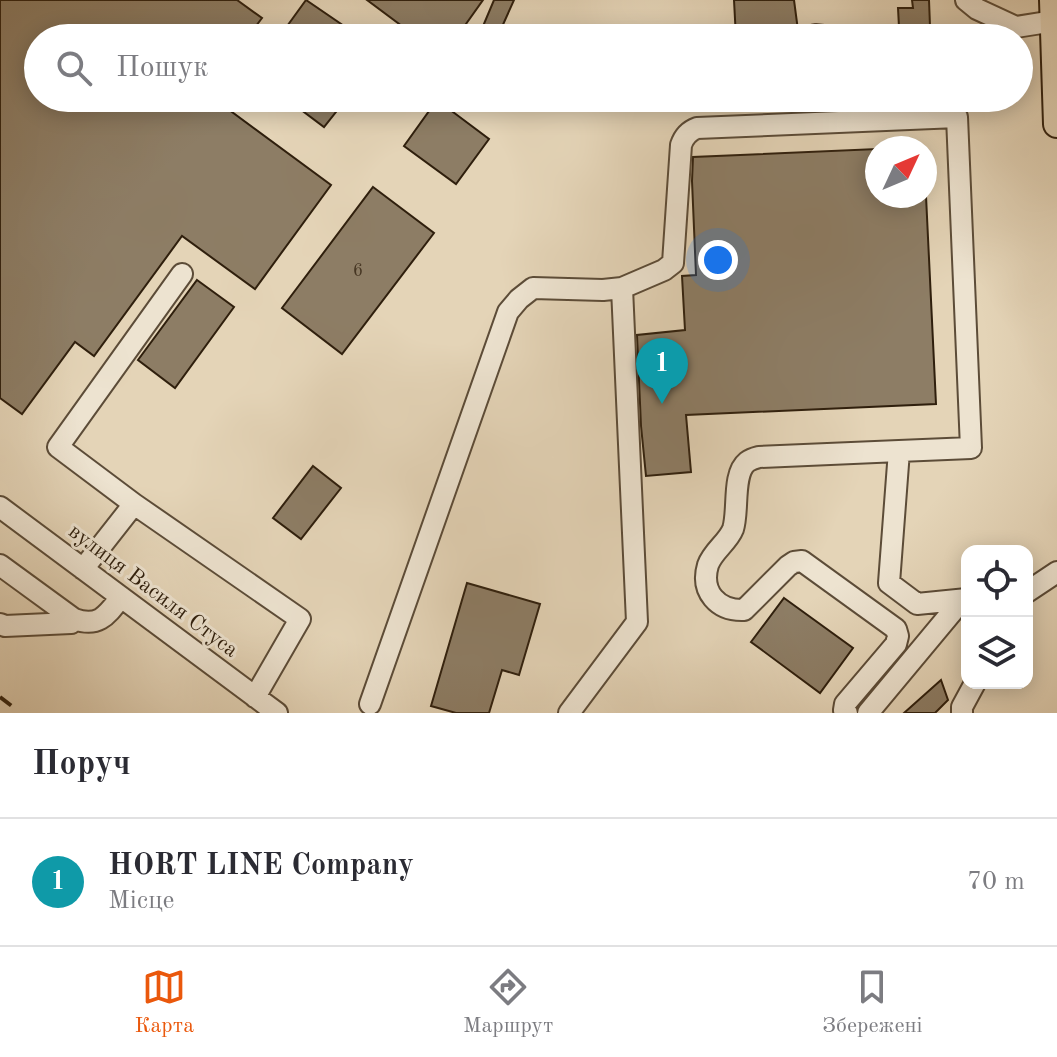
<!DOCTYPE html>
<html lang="uk">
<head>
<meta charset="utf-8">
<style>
  body { margin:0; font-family:"Old Standard TT",serif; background:#f7f7f7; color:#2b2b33 }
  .controls { position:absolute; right:24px; bottom:24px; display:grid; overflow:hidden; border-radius:16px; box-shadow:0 4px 20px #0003 }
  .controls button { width:72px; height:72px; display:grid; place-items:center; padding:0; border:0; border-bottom:2px solid #e1e1e2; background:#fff; color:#2b2b33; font:40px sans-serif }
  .compass { position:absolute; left:865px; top:136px; width:72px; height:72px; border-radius:50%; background:#fff; box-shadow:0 4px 20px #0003; rotate:46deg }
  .you { position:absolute; left:718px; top:260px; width:28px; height:28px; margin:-20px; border:6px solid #fff; border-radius:50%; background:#1a73e8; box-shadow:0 0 0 12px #1a73e833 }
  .badge { display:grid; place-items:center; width:52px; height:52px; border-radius:50%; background:#ea580c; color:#fff; font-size:26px; font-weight:700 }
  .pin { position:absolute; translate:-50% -66px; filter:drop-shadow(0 2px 4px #0008) }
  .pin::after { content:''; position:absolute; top:42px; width:28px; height:24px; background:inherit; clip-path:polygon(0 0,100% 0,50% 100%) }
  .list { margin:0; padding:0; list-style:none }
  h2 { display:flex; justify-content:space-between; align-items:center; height:104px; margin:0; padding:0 32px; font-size:34px }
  h2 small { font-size:26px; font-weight:400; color:#7c7c81 }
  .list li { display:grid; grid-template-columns:52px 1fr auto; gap:24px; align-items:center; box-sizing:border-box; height:128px; padding:0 32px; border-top:2px solid #e1e1e2 }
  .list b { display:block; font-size:30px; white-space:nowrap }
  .list p { margin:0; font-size:26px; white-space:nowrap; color:#7c7c81 }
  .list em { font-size:26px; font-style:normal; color:#7c7c81 }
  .icon { flex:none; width:44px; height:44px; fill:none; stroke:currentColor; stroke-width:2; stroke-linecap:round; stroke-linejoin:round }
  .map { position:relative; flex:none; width:1057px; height:713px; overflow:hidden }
  .search { position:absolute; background:#fff; box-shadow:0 4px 20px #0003; left:24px; right:24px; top:24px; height:88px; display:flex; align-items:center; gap:20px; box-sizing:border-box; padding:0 28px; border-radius:44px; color:#7c7c81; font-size:30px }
  .sheet { height:232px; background:#fff }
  nav { display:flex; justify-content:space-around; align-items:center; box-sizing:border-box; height:112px; border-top:2px solid #e1e1e2; background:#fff; font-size:22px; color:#7c7c81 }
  nav a { display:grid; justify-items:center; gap:4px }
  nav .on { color:#ea580c }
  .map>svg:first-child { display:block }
  .building { fill:#8d7d65; stroke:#2f1f0d; stroke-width:2 }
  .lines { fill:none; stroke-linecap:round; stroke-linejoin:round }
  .minor-casing { stroke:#5c4c38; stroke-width:24 }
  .major-casing { stroke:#2f1f0d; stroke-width:30 }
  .minor { stroke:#ede3d0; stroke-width:20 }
  .major { stroke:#e4d4b7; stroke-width:26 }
  .rail { stroke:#2f1f0d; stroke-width:4; stroke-dasharray:14 14; stroke-linecap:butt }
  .labels { text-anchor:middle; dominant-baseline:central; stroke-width:6; stroke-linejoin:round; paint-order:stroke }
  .number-label { font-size:18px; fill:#463623 }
  .street-label { font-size:22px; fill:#2f1f0d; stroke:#ede3d0 }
</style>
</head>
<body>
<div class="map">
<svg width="1057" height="713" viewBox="0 0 1057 713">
  <rect width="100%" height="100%" fill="#e4d4b7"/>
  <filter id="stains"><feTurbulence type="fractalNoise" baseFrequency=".0025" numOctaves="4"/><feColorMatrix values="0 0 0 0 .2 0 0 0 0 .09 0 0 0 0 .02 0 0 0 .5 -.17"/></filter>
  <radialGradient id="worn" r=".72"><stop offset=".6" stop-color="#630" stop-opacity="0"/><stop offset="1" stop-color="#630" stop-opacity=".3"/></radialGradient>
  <!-- building -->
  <path class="building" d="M0 0H237L262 18 247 38H38V98H213L331 185 255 289 182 236 94 356 75 342 22 414 0 398Z
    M306 0 344 26 335 38H297L285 29Z
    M367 0H483L456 38H418Z
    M494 0H514L497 38H478Z
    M734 0H794L799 38H736Z
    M912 0H929L930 26 899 27 898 8H913Z
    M302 98H347L324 127 296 106Z
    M437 100 489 139 456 184 404 146Z
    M877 149V196H926L936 404 686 415 691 472 646 476 641 426 637 335 685 330 682 276 696 275 692 181 693 157Z
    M373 187 434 233 342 354 282 308Z
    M197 280 234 307 175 388 138 360Z
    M313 466 341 488 301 539 273 518Z
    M467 583 540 604 519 675 502 670 489 713H456L431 706Z
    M784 598 853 648 820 693 751 642Z
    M941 680 948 700 935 713H904Z"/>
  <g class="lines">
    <defs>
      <path id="minor" d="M966 0 977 9 1016 27
        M815 35 840 38
        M990 38 1016 27 1054 21
        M134 504 58 447 182 274
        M0 507 277 713
        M0 565 74 619 71 623 5 626 0 624
        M83 569 134 504 300 619 255 697
        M1027 592 1057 572
        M74 619C99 628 107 615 121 597
        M370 704 508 312 519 299 533 288 603 290 622 288 664 270 673 263 681 145C684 136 689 131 697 128L957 117 971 448 899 451
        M569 713 637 622 622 288
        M847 713 844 710 845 704 896 644 898 636 896 629 802 561 794 562 788 566 744 610C718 611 700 592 708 565 713 551 728 542 733 529 739 511 732 474 747 462 751 459 755 458 759 457L899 451 889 583 917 604 967 599
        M868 713 962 600
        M962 713V707L975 683"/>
      <path id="major" d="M1053 0 1057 124"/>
    </defs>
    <!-- minor casing -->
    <use href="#minor" class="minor-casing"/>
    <!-- major casing -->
    <use href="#major" class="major-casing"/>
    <!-- minor -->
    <use href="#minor" class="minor"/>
    <!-- major -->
    <use href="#major" class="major"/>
    <!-- rail -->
    <path class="rail" d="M0 697 21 713"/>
  </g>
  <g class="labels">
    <!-- number labels -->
    <g class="number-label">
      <text x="358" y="271">6</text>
    </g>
    <!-- street labels -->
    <g class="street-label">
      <text transform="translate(153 591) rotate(37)">вулиця Василя Стуса</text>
    </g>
  </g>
  <rect width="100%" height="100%" filter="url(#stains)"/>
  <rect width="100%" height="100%" fill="url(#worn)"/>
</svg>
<div class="controls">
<button><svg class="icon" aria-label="locate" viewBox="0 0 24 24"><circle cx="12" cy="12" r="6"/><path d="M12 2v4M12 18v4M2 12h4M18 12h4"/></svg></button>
<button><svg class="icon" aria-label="layers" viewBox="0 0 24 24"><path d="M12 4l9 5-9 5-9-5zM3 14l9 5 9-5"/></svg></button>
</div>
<svg class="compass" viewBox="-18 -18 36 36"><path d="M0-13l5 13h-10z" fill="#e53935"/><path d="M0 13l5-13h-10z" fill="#7c7c81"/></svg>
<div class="you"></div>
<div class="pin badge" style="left:662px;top:404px;background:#0f9aa8">1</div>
<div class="search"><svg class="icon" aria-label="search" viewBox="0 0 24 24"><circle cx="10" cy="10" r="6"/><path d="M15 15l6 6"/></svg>Пошук</div>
</div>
<section class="sheet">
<h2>Поруч<small></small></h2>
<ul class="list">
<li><span class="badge" style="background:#0f9aa8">1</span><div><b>HORT LINE Company</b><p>Місце</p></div><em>70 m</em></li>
</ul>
</section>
<nav>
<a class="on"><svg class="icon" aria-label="map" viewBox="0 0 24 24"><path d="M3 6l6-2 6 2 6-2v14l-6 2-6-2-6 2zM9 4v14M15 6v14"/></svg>Карта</a>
<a><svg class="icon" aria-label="directions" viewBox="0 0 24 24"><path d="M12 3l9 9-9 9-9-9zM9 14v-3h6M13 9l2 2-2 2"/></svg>Маршрут</a>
<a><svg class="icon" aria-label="saved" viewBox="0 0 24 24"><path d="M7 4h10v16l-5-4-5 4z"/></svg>Збережені</a>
</nav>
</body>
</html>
